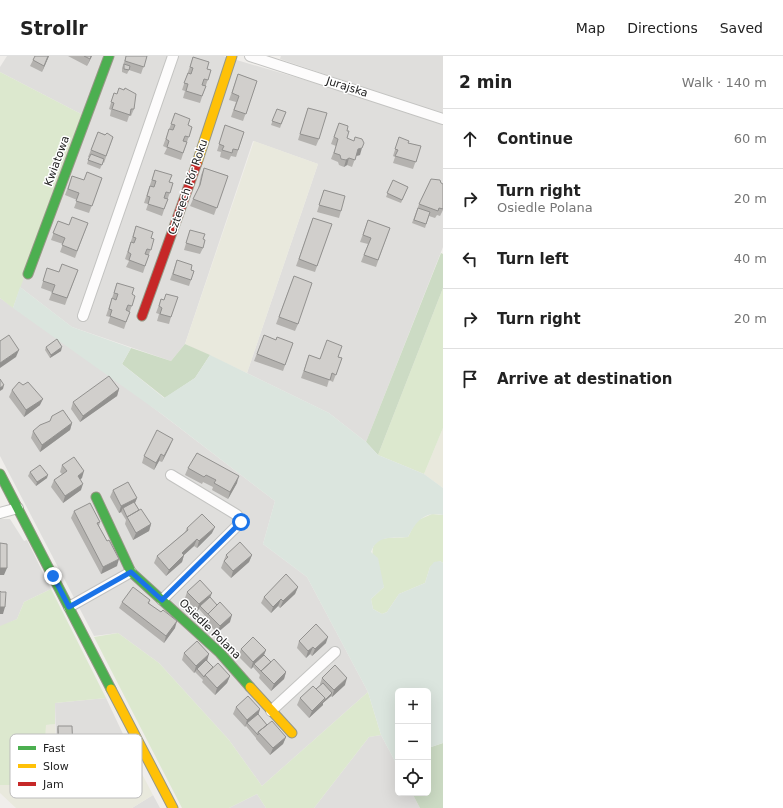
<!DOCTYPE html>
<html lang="en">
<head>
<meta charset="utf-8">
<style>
  body { margin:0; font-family:"DejaVu Sans",sans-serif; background:#f2f2f2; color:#222 }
  .controls { position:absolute; right:12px; bottom:12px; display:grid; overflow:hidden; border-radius:6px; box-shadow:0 4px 16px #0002 }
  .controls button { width:36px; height:36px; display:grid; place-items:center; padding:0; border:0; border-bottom:1px solid #e0e0e0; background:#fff; color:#222; font:20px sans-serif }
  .stop { position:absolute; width:12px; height:12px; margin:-9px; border:3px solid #1a73e8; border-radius:50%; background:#fff }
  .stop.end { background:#1a73e8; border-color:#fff; box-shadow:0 1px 4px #0008 }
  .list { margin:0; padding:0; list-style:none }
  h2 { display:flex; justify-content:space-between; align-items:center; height:52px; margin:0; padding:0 16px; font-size:17px }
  h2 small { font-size:13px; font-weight:400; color:#767676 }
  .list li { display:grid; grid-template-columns:26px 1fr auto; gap:12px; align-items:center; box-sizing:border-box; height:60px; padding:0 16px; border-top:1px solid #e0e0e0 }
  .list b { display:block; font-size:15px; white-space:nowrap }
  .list p { margin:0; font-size:13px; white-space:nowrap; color:#767676 }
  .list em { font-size:13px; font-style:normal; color:#767676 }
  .icon { flex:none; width:22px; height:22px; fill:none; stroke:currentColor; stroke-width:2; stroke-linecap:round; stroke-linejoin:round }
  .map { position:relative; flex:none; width:443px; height:752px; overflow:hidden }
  header { display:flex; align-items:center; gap:24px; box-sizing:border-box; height:56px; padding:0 20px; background:#fff; border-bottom:1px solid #e0e0e0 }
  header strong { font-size:19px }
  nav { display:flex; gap:22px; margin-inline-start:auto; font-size:14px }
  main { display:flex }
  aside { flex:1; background:#fff }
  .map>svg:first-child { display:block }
  .residential { fill:#dfdedc }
  .farmland { fill:#e9e9dd }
  .grass { fill:#dce8ce }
  .forest { fill:#ccdbc4 }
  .wetland { fill:#dbe5de }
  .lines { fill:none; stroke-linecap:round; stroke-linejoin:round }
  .street-casing { stroke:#c3c3c1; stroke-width:12 }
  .fast-casing { stroke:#969785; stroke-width:11 }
  .slow-casing { stroke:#969785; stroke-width:11 }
  .jam-casing { stroke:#969785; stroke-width:11 }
  .street { stroke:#fdfcfc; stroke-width:10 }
  .fast { stroke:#4caf50; stroke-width:9 }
  .slow { stroke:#ffc107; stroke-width:9 }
  .jam { stroke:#c62828; stroke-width:9 }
  .wall { fill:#b4b2af }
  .shaded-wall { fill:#92918f }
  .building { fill:#d1cfcc; stroke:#92918f }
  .route { stroke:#1a73e8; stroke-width:5 }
  .labels { text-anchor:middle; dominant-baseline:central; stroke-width:3; stroke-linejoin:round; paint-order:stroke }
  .street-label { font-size:11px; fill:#222; stroke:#fff }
  .key { fill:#fff; stroke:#bdbdbd; stroke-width:1 }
  .key-label { font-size:11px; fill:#222 }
</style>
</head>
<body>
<header>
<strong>Strollr</strong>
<nav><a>Map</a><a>Directions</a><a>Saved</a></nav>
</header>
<main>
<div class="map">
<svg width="443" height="752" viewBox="0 0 443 752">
  <rect width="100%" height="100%" fill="#f0eeeb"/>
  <!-- residential -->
  <path class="residential" d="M7 0H223L370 43 443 69V191L366 386 329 357 247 317 318 108 253 85 185 288 171 305 72 271 20 231 83 59 0 16V11Z
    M281 0H443V58L280 3Z
    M0 242 138 340 275 445 263 488 307 521 368 636 262 730 229 684 159 607 118 577 94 580 0 400Z
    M0 463H10L24 485 27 484 51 533 24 546 17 563 3 570H0Z
    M106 642 140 714 57 723 55 647Z
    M381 679 398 711V737H412L420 752H314L369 681Z
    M257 738 266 752H229Z
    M153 739 160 752H132Z"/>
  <!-- farmland -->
  <path class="farmland" d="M254 85 318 108 247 317 185 288Z
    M443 372V432L424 418Z
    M55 668 57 723 140 714 153 739 132 752H16L0 737V729H12L10 696 45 690 46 669Z"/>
  <!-- grass -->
  <path class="grass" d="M0 16 83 59 13 252 0 242Z
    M443 232V372L424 418 378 399Z
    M432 458 443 459V507L440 505 430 511 425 527 399 538 387 556 382 558 373 553 371 543 384 531C379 518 362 489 382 483 389 481 400 482 408 481L416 465Z
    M51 533 106 642 55 647V668L46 669 45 690 10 696 12 729H0V570L17 563 24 546Z
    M118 577 159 607 229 684 262 730 368 636 381 679 369 681 314 752H266L257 738 229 752H182L94 581Z"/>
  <!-- forest -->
  <path class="forest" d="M441 197 443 198V232L378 399 366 386Z
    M185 288 210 299 195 322 165 342 122 308 131 292 171 305Z
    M443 687V752H420L412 737H428V692Z"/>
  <!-- wetland -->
  <path class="wetland" d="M20 231 72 271 131 292 122 308 164 342 195 322 210 299 329 357 366 386 378 399 424 418 443 432V459C424 454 415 467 408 481 392 482 377 479 371 496L378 502 384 531 371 543 373 553 382 558 387 556 399 538 425 527 430 511 434 506 440 505 443 507V687L428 692V635H398V711L381 679 368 636 307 521 263 488 275 445 163 359 13 252Z"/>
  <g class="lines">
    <defs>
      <path id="street" d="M250 0 443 63
        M83 260 173 0
        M0 457 18 452
        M162 544 241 466 237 459 171 419
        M69 551 131 516
        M271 655 335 596"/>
      <path id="fast" d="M28 218 109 0
        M0 418 111 633
        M96 441 131 516 220 597 250 631"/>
      <path id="slow" d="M197 107 232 0
        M250 631 292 677
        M111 633 173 752"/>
      <path id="jam" d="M142 260 197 107"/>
    </defs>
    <!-- street casing -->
    <use href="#street" class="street-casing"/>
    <!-- fast casing -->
    <use href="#fast" class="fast-casing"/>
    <!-- slow casing -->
    <use href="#slow" class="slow-casing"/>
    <!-- jam casing -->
    <use href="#jam" class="jam-casing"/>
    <!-- street -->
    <use href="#street" class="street"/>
    <!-- fast -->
    <use href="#fast" class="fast"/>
    <!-- slow -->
    <use href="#slow" class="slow"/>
    <!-- jam -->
    <use href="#jam" class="jam"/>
  </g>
  <!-- wall -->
  <path class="wall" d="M49 0 42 16 30 10 33 4Z
    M68 0H92L87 10Z
    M126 0H147L141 18 129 14 127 18 122 16V12Z
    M193 1 207 13 211 14 200 47 183 42 185 35 182 34Z
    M238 18 257 25 243 65 231 61 236 46 229 44Z
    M114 37 134 53 131 60H129L127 66 110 60 111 54 109 53Z
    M308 52 319 83 316 90 298 84Z
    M277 53 286 56 280 72 271 69Z
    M175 57 188 69 192 71 181 104 164 98 167 92 163 90Z
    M339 67 347 75V82L360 99 356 100 352 111 347 109 344 111 339 109 338 106 331 103 336 90 331 88Z
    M225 69 244 76 236 101 231 100 229 104 220 101 221 96 217 95Z
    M98 76 113 81 104 107 103 106 100 113 87 108 89 101H88Z
    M399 81 408 87 421 90 413 113 393 107 395 101 393 100Z
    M204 112 228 120 214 159 190 150 193 143 198 133 201 119Z
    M155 114 169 126 173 127 162 160 146 154 148 148 144 147Z
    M72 120 84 124 102 122 89 157 74 152 77 144 65 139Z
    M431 123 443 154 440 160 437 159 435 162 429 160 425 172 412 167 419 148Z
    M393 124 408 131 401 147 386 141Z
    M324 134 341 155 339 162 317 156Z
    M313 162 332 168 315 216 296 210Z
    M368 164 390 172 376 211 361 206 368 188 360 186Z
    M58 165 69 169 88 167 75 202 60 196 63 188 51 184Z
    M136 170 151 182 154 183 143 217 126 211 129 205 125 203Z
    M190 174 203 183V192L200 198 184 194Z
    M177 204 191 214 194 215 189 230 170 224Z
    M47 212 59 216 78 214 65 249 49 244 52 236 41 232Z
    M294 220 298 268 295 275 276 268Z
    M117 227 132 238 135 240 124 273 108 267 110 261 106 260Z
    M161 243 164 244 171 261 169 268 157 265 159 258 156 257Z
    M264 279 276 284 293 287 283 315 254 305Z
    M46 291 61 295 50 302 45 294Z
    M309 299 320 303 338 301 342 302 333 326 329 324 327 331 301 322Z
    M119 333 117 340 80 366 71 353 73 346Z
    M12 334 40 349 24 361 9 341Z
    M50 365 72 367 70 374 40 396 31 382 33 375Z
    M170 390 162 406 159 405 154 414 142 407 144 400Z
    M62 409 82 422 80 423 81 434 63 447 51 431 54 424 62 418 60 416Z
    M188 412 237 427 228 443 212 434 213 431 203 426 202 428 185 419Z
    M30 416 47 422 36 430 28 420Z
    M113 434 137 442 135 447 139 454 151 468 149 475 133 484 125 468 126 464 121 456 119 457 110 441Z
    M74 455 100 466 99 470 107 485 117 510 101 518 71 462Z
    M187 472 212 477 197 492 194 490 184 499 182 506 166 520 154 507 157 500 185 476Z
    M226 499H252L249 506 231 522 221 512Z
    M298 531 295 538 280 552 278 550 271 557 261 547 264 541Z
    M187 536 210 541 230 566 217 577 205 564 206 561 199 553 197 555 185 542Z
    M150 544 149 547 175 572 164 587 119 552 122 546Z
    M299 585 326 587 312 600 310 598 306 602 297 592Z
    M241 593 266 594 264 599 271 606 286 616 284 623 271 635 259 622 260 619 253 611 251 613 238 600Z
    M184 597 207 604 213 611 230 620 227 627 215 639 202 626 203 624 195 616 194 617 182 604Z
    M322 622 345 629 332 641 331 640 323 647V649L309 662 297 649 300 642 316 633 320 629V628Z
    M236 651 260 653 258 658 267 669 286 681 283 688 270 699 256 683V682L246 670 245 671 233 658Z
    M58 670 71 699H58L57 673Z
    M95 681 111 705 88 708 86 692 89 685H94Z"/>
  <!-- shaded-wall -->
  <path class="shaded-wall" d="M48 0H49L42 16 44 10Z
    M91 0H92L87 10 90 3Z
    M362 92 360 99 356 100 358 93Z
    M349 102 347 109 344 111 346 104Z
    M62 291 61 295 50 302 51 299Z
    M19 294 16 301 0 312V307Z
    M4 329 3 333 0 335V332Z
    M119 333 117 340 80 366 83 360Z
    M43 343 40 349 24 361 26 354Z
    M72 367 70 374 40 396 42 389Z
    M173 383 170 390 162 406 164 400Z
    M161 398 159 405 154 414 156 407Z
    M84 415 82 422 75 427 78 420Z
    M48 419 47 422 36 430 37 426Z
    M239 420 237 427 228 443 230 436Z
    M83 428 81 434 63 447 65 440Z
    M137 442 134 449 123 452 121 456 119 457 121 450Z
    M151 468 149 475 133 484 136 477Z
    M215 471 212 477 197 492 199 485Z
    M197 483 194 490 184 499 182 506 166 520 169 514 182 497Z
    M252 499 249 506 231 522 233 515Z
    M119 503 117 510 101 518 103 511Z
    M0 512H7L4 519H0Z
    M298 531 295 538 280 552 283 545Z
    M212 537 209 544 200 550 199 553 197 555 199 548Z
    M281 543 278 550 271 557 273 551Z
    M0 551H5L3 558H0Z
    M232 559 230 566 217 577 220 570Z
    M177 565 175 572 164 587 166 580Z
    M328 581 326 587 312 600 315 593Z
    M313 591 310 598 306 602 308 595Z
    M266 594 263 601 254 608 253 611 251 613 253 606Z
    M209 598 207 605 197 613 195 616 194 617 196 610Z
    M286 616 284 623 271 635 274 628Z
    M230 620 227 627 215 639 217 632Z
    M347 622 345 629 332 641 334 634Z
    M332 637 331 640 323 647V649L309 662 312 655Z
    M260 653 258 660 247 667 245 671 247 664Z
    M286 681 283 688 270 699 273 692Z
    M73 695 71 699H58L59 696Z
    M114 699 111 705 88 708 90 701Z"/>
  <!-- building -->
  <path class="building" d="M35 0H48L44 10 33 4Z
    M84 0H91L90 3Z
    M126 0H147L144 11 125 5Z
    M193 1 209 6 207 13 211 14 208 24 204 23 202 29 206 30 202 40 186 35 188 28 184 27 188 17 191 18 193 12 190 11Z
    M124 8 130 10 129 14 124 13Z
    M238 18 257 25 246 58 234 54 239 40 232 37Z
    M119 32 124 34 125 32 136 38 134 53H131L130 59 112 53 114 47 111 46 114 37 117 38Z
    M308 52 327 57 319 83 300 78Z
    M277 53 286 56 281 68 272 65Z
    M175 57 190 63 188 69 192 71 189 81 185 80 183 85 187 86 183 97 167 91 169 85 166 83 169 73 173 74 175 69 171 68Z
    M339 67 348 70 347 75H349L347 82 354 85 355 81 362 83 364 87 362 92 358 93 355 104 349 102 346 104 341 103 340 99 334 97 338 83 334 81Z
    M225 69 244 76 238 94 233 93 232 97 222 94 224 90 219 88Z
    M98 76 105 79 107 77 113 81 106 100 91 94Z
    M399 81 409 85 408 87 421 90 416 106 395 100 398 94 395 93Z
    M91 98 104 103 102 109 88 104Z
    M204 112 228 120 217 152 193 143 200 129Z
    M155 114 172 119 169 126 173 127 170 137 166 136 164 142 168 143 164 153 148 148 150 141 147 140 150 130 154 131 156 125 152 124Z
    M87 116 102 122 92 150 76 145 79 137 68 133 72 120 84 124Z
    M431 123 440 124 441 127 443 128V153L439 152 438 155 419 148Z
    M393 124 408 131 402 144 387 137Z
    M324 134 345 140 341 155 319 149Z
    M418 152 430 156 426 168 414 164Z
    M72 161 88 167 77 195 62 189 65 182 53 177 58 165 69 169Z
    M313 162 332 168 317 210 299 203Z
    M368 164 390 172 378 204 364 199 371 182 363 179Z
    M136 170 153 176 151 182 154 183 151 194 147 193 145 198 149 199 145 210 129 204 131 198 128 196 131 186 134 187 136 182 133 181Z
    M190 174 205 178 203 183 205 184 203 192 186 187Z
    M177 204 192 209 191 214 194 215 191 224 173 218Z
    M62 208 78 214 67 242 52 237 55 229 43 225 47 212 59 216Z
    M294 220 312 227 298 268 279 261Z
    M117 227 134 232 132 238 135 240 132 250 128 249 126 254 130 256 126 266 110 260 112 254 109 253 112 242 116 244 118 238 114 237Z
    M166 238 178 241 171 261 160 258 162 252 159 250 161 243 164 244Z
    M9 279 19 294 0 307V285Z
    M264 279 276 284 277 281 293 287 285 309 257 298Z
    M57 283 62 291 51 299 46 291Z
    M327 284 342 290 338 301 342 302 336 319 332 317 330 324 304 315 309 299 320 303Z
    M109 320 119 333 83 360 73 346Z
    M0 323 4 329 0 332Z
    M19 326 23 329 28 326 43 343 26 354 12 334Z
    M63 354 72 367 42 389 33 375 40 369 50 365 52 360Z
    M157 374 173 383 164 400 161 398 156 407 144 400Z
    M197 397 239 420 230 436 214 427 216 424 206 419 204 421 188 412Z
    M74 401 84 415 78 420 83 428 65 440 54 424 67 415 62 409Z
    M40 409 48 419 37 426 30 416Z
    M128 426 137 442 121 450 113 434Z
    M134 446 139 454 127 461 123 452Z
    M90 447 100 466 97 467 107 485 109 484 119 503 103 511 74 455Z
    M141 453 151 468 136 477 127 461Z
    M202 458 215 471 199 485 197 483 182 497 184 499 169 514 157 500 188 474 187 472Z
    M240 486 252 499 233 515 224 505 228 501 226 499Z
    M0 487 7 488V512H0Z
    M286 518 298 531 283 545 281 543 273 551 264 541Z
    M200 524 212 537 199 548 187 536Z
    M133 531 150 544 148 547 161 556 163 554 177 565 166 580 122 546Z
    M0 535 1 536H6L5 551H0Z
    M210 541 217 549 208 558 200 550Z
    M220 546 232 559 220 570 208 558Z
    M316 568 328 581 315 593 313 591 308 595 299 585Z
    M253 581 266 594 253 606 241 593Z
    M197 585 209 598 196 610 184 597Z
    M264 599 271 606 261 615 262 616 254 608Z
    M274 603 286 616 274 628 261 615Z
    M206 604 213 611 205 619 204 621 197 613Z
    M218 607 230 620 217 632 205 619Z
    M335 609 347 622 334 634 322 622Z
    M323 627 332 637 325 644V642L316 633Z
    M313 630 325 642 312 655 300 642Z
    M248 640 260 653 247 664 236 651Z
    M258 658 267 669 258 676V679L247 667Z
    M272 665 286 681 273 692 258 676Z
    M58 670H72L73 695 59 696Z"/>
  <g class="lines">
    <!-- route -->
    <path class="route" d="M53 520 69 551 131 516 162 544 241 466"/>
  </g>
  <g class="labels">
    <!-- street labels -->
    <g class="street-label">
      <text transform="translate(347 31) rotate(18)">Jurajska</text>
      <text transform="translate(57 105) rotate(-70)">Kwiatowa</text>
      <text transform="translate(188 131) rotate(-71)">Czterech Pór Roku</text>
      <text transform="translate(210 573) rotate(44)">Osiedle Polana</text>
    </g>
  </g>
  <!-- legend -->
  <rect x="10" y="678" width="132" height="64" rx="6" class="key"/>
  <rect x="18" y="690" width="18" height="4" fill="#4caf50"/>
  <rect x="18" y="708" width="18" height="4" fill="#ffc107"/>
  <rect x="18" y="726" width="18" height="4" fill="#c62828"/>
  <g class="key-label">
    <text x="43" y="696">Fast</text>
    <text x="43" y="714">Slow</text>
    <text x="43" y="732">Jam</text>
  </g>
</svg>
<div class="controls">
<button>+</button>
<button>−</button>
<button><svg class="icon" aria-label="locate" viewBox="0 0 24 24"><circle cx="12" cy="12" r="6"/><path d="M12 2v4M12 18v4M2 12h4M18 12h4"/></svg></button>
</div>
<div class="stop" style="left:241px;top:466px"></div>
<div class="stop end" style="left:53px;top:520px"></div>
</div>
<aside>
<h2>2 min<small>Walk · 140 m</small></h2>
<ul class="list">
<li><svg class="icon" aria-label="ahead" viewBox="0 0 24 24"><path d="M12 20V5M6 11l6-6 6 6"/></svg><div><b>Continue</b></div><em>60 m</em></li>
<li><svg class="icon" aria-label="right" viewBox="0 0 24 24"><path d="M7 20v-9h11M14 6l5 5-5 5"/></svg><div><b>Turn right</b><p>Osiedle Polana</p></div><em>20 m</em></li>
<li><svg class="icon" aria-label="left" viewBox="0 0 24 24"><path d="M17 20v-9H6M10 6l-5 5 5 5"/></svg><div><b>Turn left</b></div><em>40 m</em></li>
<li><svg class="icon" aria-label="right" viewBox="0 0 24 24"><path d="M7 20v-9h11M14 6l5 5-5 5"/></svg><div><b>Turn right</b></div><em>20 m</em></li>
<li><svg class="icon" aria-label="arrive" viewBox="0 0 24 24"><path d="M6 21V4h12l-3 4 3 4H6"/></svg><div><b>Arrive at destination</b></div></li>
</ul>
</aside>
</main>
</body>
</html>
